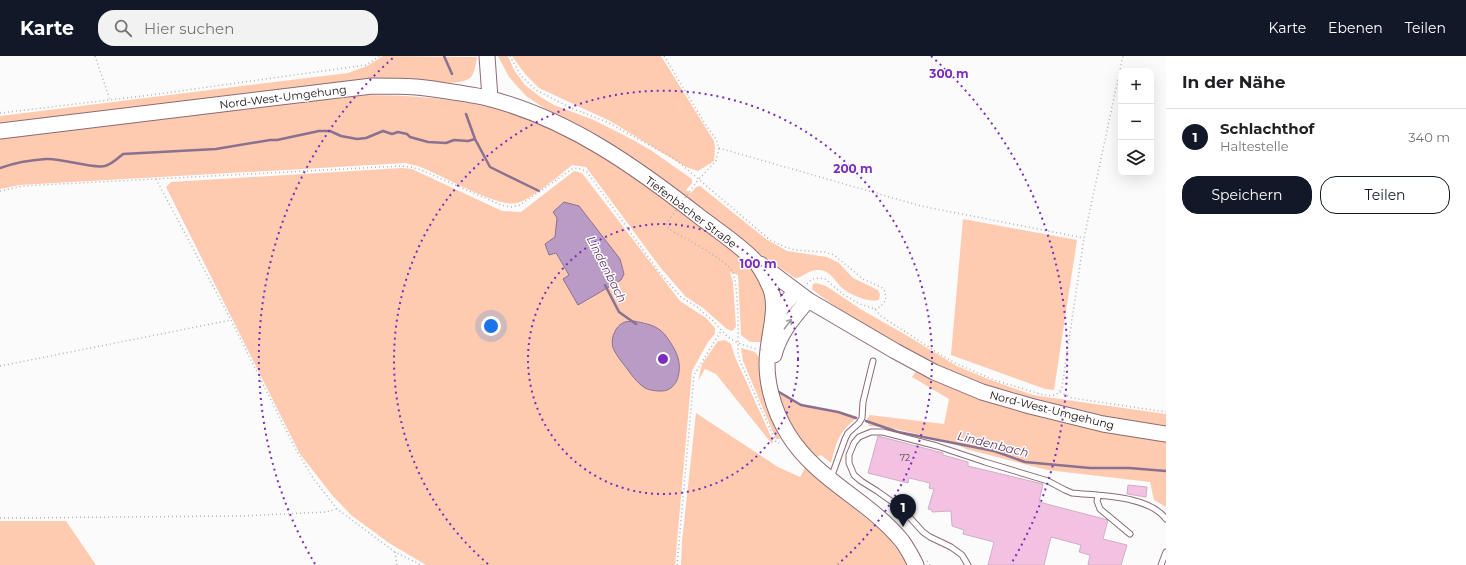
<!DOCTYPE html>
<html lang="de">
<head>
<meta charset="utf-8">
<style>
  body { margin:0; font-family:Montserrat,sans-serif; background:#f2f2f2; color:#202124 }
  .controls { position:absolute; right:12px; top:12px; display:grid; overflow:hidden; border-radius:8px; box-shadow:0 4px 16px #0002 }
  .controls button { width:36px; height:36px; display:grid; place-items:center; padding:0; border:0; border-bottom:1px solid #e0e0e0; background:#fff; color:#202124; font:20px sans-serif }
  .you { position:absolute; left:491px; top:270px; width:14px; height:14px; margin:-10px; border:3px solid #fff; border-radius:50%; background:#1a73e8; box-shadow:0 0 0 6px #1a73e833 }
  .badge { display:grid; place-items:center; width:26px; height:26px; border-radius:50%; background:#111827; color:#fff; font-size:13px; font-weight:700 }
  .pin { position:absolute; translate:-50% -33px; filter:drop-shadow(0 1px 2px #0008) }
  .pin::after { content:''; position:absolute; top:21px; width:14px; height:12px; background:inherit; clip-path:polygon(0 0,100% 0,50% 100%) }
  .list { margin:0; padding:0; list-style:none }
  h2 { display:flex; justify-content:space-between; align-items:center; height:52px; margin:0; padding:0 16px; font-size:17px }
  h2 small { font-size:13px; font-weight:400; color:#757577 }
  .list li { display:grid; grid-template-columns:26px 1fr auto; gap:12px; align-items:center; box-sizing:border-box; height:56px; padding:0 16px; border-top:1px solid #e0e0e0 }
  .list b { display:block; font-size:15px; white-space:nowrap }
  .list p { margin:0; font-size:13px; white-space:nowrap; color:#757577 }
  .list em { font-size:13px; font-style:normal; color:#757577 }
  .actions { display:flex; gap:8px; padding:12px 16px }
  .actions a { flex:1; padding:9px 0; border:1px solid #111827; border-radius:16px; text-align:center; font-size:14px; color:#111827 }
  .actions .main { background:#111827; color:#fff }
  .icon { flex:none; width:22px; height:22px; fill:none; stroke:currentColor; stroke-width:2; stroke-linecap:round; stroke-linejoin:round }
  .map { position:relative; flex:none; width:1166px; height:509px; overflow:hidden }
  header { display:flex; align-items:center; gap:24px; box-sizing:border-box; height:56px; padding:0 20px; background:#111827; color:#fff }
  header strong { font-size:19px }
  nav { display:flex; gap:22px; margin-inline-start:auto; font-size:14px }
  .search { width:280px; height:36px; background:#f2f2f2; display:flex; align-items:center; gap:10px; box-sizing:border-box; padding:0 14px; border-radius:16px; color:#757577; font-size:15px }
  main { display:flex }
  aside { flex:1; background:#fff }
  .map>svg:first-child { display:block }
  .green { fill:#fecbb0; fill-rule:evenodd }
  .water { fill:#b99bc6; stroke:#8a7190 }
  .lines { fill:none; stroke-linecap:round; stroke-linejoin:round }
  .stream { stroke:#8a7190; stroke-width:2.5 }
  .building { fill:#f3c2e2; stroke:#ceafc3 }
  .service-casing { stroke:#8c6a73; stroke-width:7 }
  .secondary-casing { stroke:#8c6a73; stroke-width:17 }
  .path { stroke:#b5b1b2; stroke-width:1.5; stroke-dasharray:1 3; stroke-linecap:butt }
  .service { stroke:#fff; stroke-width:5 }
  .secondary { stroke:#fff; stroke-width:15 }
  .path-bridge { stroke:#b5b1b2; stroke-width:1.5; stroke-dasharray:1 3; stroke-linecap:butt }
  .oneway { stroke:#a49fa0 }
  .ring { fill:none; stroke:#7b2cbf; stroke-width:2; stroke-dasharray:2 4 }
  .labels { text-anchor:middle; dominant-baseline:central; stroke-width:3; stroke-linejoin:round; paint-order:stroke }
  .number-label { font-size:9px; fill:#513b45 }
  .street-label { font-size:11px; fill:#1b0e11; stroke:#fff }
  .water-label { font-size:12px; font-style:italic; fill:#5e376e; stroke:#fff }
  .centre { fill:#7b2cbf; stroke:#fff; stroke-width:2 }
  .ring-label { font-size:12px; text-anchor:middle; font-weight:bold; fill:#7b2cbf; stroke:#fff; stroke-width:3; stroke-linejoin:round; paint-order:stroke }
</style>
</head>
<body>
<header>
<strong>Karte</strong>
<div class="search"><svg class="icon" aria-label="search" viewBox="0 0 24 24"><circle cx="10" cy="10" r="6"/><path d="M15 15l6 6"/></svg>Hier suchen</div>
<nav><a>Karte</a><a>Ebenen</a><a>Teilen</a></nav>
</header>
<main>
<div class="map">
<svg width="1166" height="509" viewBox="0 0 1166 509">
  <rect width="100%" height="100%" fill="#fbfbfb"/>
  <!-- green -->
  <path class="green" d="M383 0 477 1C476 7 475 16 471 21 460 32 424 24 410 23 394 22 377 24 361 24L0 70V60L348 17 367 10Z
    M498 0H508L514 14 525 29 539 40 554 49 594 64 635 85 652 95 692 123V127L686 134 691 137 696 131 700 130 766 183 787 195 827 201 839 207 853 222 878 234 880 238 879 244C869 247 850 239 842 232 834 224 830 214 818 214 809 213 803 222 795 222L735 181 585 75 544 52 526 40 509 21Z
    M512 0H661L714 85 715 92 714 105 698 115 686 111 610 65 539 32 525 18Z
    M348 39C416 38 484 43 547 69 565 76 581 87 597 97 646 127 691 162 738 196L748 207 763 228 769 245 765 278 761 286H750L741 279 738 219 730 216 733 226 736 271 732 275 727 273 703 252 685 240 660 211 586 111 572 109C561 118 529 145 517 147 497 152 442 119 420 111 416 109 410 109 406 107L20 129 0 133V82Z
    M402 112 412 113 502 155 521 156 574 115 582 117 680 245 706 262 715 272V278L708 286 692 315 675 509H426L389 487 351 459 332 439 300 398 166 131 171 126ZM553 155 621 224 606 232 564 223 569 219 555 197 549 199 545 188 555 182 558 162ZM634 265 647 267 679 312 675 329 625 266Z
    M963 163 1077 184 1054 334 1045 333 951 299Z
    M816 227 826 230 862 254 906 279 957 310 988 323 1033 339 1053 342 1166 358V371C1145 369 1124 364 1103 360 1048 350 995 338 944 313 922 302 900 289 878 276 856 263 832 250 812 233L813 228Z
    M725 284 731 288 735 301 773 385 772 388 716 318 705 313 698 325 702 308 718 285Z
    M741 292 755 296 762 305 773 361 780 383H776L743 305Z
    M918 312 1166 382V451L1154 444 1150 426 1047 414 966 393 952 386 895 373 869 370 867 363 870 359 944 368 949 343 912 321Z
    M779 335 801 348 838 355 858 361C838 376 837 385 831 407L821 399 814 402 790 371 782 349Z
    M696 357 778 411 800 421 805 412 889 481 907 509H681L682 485Z
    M0 465H66L96 509H0Z"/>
  <!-- water -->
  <path class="water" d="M564 146 579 150 620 203 624 218 621 224 578 249 563 223 569 219 556 197 549 199 545 188 555 181 557 162 553 156Z
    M634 265C643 267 652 268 660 274 666 278 676 294 678 302 682 316 677 336 660 335 655 335 649 334 645 332 636 326 631 318 625 310 621 305 617 300 614 294 609 285 615 269 625 266 628 265 631 266 634 265Z"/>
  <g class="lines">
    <!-- stream -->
    <path class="stream" d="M444 0 452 18
      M466 58 475 83 490 111 539 135
      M0 112C14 107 31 104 46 103 63 102 91 113 105 110 112 108 117 103 123 98L216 93 270 84H277L319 75H330L341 80 357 83 366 82 383 75 392 78 398 76 407 78 410 81 428 86 446 87 454 84 468 85 475 83
      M605 229 619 256 636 268
      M779 336 801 349 838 356 856 362
      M866 365 898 376 994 395 1025 406 1090 412H1129L1166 415"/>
  </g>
  <!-- building -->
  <path class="building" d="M878 380 943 397V399L968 406V410L1043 428 1039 446 1108 464 1103 483 1127 489 1121 509H1088L1090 499 1079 496 1081 489 1051 481 1044 509H988L994 486 963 478 964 474 952 470 951 455 932 456V454L928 453 934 433 929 432 930 427 909 422 908 427 868 417Z
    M1128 429 1147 431 1146 441 1127 438Z"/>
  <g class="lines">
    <defs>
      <path id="service" d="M831 422 845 383 848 377 859 367 862 362 863 346 873 305
        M1098 440 1097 445 1100 453 1130 478
        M968 509 962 499 951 491 930 481 923 476 901 452 877 435 861 425 854 419 849 407V399L854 387 859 381 871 376H883L937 390 985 406 1048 425 1065 434 1072 437C1099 440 1148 439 1166 463
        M1161 509 1166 496"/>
      <path id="secondary" d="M487 0 490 42
        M0 75 372 30C386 30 401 30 416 31 430 32 445 35 460 37 470 39 481 40 491 43 570 64 636 111 700 161 717 174 737 187 753 203 760 210 766 222 770 231 778 250 770 274 768 294 764 322 773 354 788 378 816 424 869 444 902 485 907 492 912 501 916 509
        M760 208 808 244 895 295 934 316 982 336 1030 350 1103 368 1166 378
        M774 267 781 252 796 235
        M774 299C780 276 794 261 808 244"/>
    </defs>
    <!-- service casing -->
    <use href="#service" class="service-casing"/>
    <!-- secondary casing -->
    <use href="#secondary" class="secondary-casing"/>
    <!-- path -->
    <path class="path" d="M95 0 110 44
      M510 0 521 20 536 34 571 52 607 66 675 103 770 184 785 191 795 194 825 196 834 199 863 223 881 231 885 235 886 244 880 251 875 253
      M664 0 707 71 716 83 719 92 716 105 698 124
      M0 57 151 39 366 9 380 0
      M719 92 921 150 1084 182
      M156 123 231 264 295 392 313 422 337 453 395 496 421 509
      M0 135 23 130 400 110 411 111 421 114 501 149 511 151 520 149 572 113 578 112 587 116 659 216 681 241 697 251 713 265 728 281 738 287 756 293
      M666 168 669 173C682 181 725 203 732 215 739 227 738 281 738 297L740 305 776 386 780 387
      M807 228 812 223 819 222 825 223 844 239 860 248 875 253 881 260 938 297 957 308 994 324 1040 338C1050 340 1057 342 1062 331L1084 182 1123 0
      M0 310 231 264
      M1060 336 1072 342 1166 356
      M0 462 240 460 326 456 337 453
      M395 496 397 509
      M927 505 930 509
      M677 509 694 319 721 275"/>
    <!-- service -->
    <use href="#service" class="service"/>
    <!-- secondary -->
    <use href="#secondary" class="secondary"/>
    <!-- path-bridge -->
    <path class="path-bridge" d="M666 168 698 124"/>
  </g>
  <!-- one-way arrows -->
  <defs><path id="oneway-shaft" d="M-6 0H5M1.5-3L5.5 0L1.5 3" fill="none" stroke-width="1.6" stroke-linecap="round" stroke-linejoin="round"/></defs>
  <use class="oneway" href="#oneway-shaft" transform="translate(788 268) rotate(-53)"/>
  <!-- distance rings -->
  <g class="ring">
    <circle cx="663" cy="303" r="135"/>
    <path d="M488 508A269 269 0 1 1 838 508"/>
    <path d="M315 508A404 404 0 0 1 395 0M931 0A404 404 0 0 1 1011 508"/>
  </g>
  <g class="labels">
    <!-- number labels -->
    <g class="number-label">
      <text x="905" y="401">72</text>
    </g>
    <!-- street labels -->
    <g class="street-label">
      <text transform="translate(283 41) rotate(-7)">Nord-West-Umgehung</text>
      <text transform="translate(691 156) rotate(37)">Tiefenbacher Straße</text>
      <text transform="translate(1052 354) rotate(14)">Nord-West-Umgehung</text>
    </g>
    <!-- water labels -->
    <g class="water-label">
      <text transform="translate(607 213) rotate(63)">Lindenbach</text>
      <text transform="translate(993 388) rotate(14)">Lindenbach</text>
    </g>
  </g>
  <circle cx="663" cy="303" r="6" class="centre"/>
  <g class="ring-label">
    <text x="949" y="22">300 m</text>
    <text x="853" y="117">200 m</text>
    <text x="758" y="212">100 m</text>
  </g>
</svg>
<div class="controls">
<button>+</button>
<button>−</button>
<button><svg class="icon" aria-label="layers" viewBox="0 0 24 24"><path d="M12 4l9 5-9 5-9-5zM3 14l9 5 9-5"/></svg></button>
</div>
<div class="you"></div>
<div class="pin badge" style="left:903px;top:471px">1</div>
</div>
<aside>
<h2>In der Nähe<small></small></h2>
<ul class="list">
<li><span class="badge">1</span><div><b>Schlachthof</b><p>Haltestelle</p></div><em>340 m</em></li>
</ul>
<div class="actions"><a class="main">Speichern</a><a>Teilen</a></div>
</aside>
</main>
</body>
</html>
